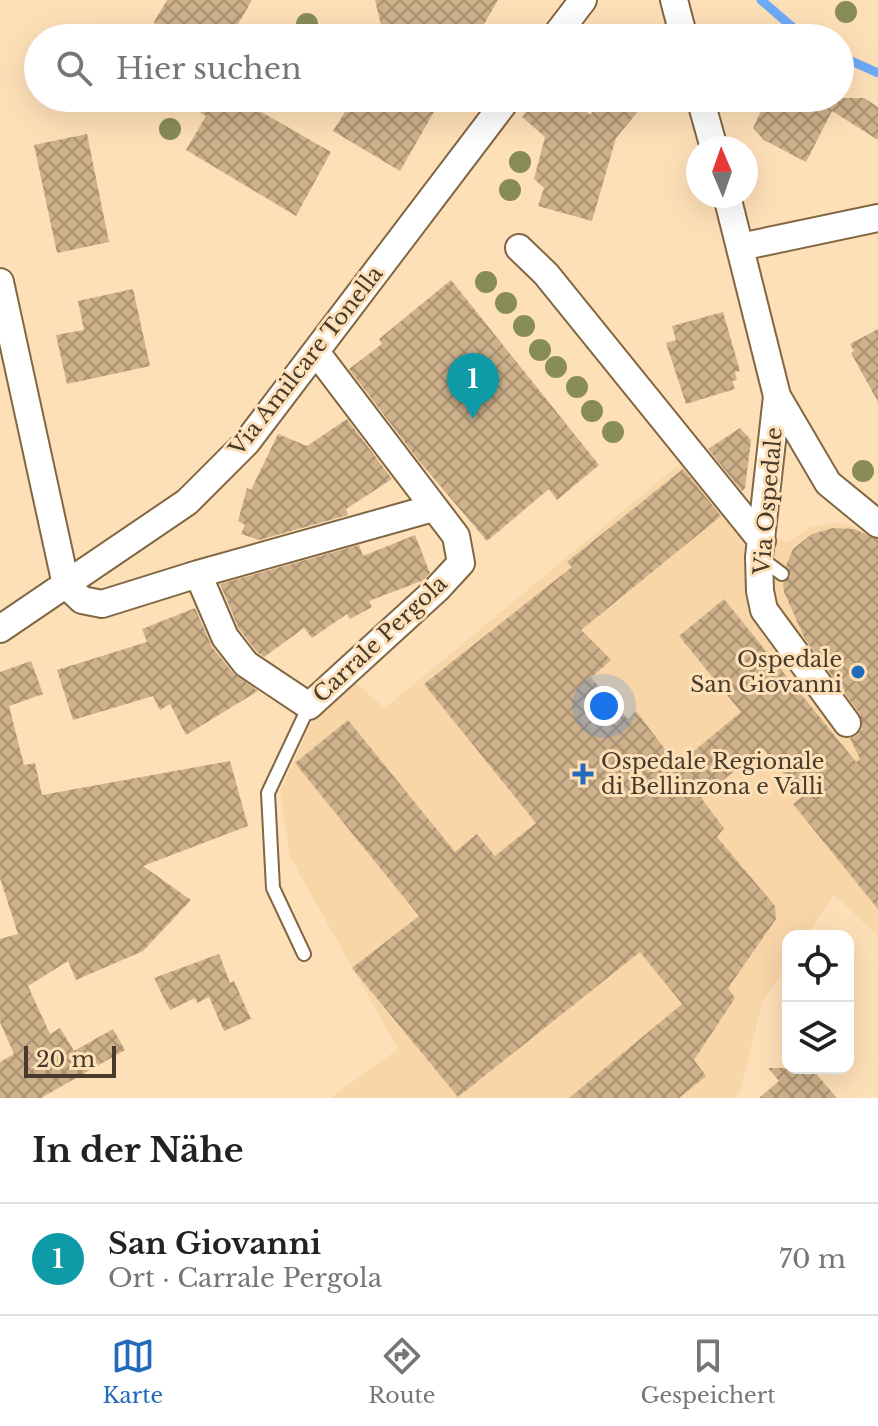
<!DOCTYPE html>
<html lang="de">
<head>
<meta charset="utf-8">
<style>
  body { margin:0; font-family:"Libre Baskerville",serif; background:#f6f6f6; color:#222 }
  .controls { position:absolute; right:24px; bottom:24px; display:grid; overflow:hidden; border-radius:16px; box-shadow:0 8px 32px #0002 }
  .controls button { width:72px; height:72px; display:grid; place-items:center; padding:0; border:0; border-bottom:2px solid #e0e0e0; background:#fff; color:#222; font:40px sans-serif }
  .compass { position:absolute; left:686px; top:136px; width:72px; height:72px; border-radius:50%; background:#fff; box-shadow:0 8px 32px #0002; rotate:358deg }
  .scale { position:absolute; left:24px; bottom:20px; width:92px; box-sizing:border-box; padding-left:8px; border:4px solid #473b2b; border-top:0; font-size:22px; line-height:28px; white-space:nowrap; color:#473b2b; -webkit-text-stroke:6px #fee0b8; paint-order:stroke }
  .you { position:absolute; left:604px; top:706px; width:28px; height:28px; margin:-20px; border:6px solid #fff; border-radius:50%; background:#1a73e8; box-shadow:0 0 0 12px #1a73e833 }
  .badge { display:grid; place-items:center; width:52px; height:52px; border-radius:50%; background:#226aba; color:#fff; font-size:26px; font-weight:700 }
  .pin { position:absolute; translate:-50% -66px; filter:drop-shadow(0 2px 4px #0008) }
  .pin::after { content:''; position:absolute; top:42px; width:28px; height:24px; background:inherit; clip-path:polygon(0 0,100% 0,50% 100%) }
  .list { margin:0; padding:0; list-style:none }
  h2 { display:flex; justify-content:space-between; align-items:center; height:104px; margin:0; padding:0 32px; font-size:34px }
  h2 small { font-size:26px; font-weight:400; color:#767676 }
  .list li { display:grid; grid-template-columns:52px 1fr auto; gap:24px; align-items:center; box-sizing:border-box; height:112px; padding:0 32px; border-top:2px solid #e0e0e0 }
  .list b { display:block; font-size:30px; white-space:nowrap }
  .list p { margin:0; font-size:26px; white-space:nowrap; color:#767676 }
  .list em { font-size:26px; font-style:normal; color:#767676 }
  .icon { flex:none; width:44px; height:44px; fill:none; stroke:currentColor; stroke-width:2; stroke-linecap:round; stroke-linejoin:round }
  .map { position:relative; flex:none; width:878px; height:1098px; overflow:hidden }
  .search { position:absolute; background:#fff; box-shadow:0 8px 32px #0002; left:24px; right:24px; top:24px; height:88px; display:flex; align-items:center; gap:20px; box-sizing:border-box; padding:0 28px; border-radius:44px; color:#767676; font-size:30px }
  .sheet { height:216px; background:#fff }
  nav { display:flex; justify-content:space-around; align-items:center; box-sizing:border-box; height:112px; border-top:2px solid #e0e0e0; background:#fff; font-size:22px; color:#767676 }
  nav a { display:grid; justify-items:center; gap:4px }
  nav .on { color:#226aba }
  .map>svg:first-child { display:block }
  .built { fill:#f9d6a8 }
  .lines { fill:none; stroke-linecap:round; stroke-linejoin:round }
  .stream { stroke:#6dabf7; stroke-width:9 }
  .building { fill:url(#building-cross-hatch) }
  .lane-casing { stroke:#816742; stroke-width:16 }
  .street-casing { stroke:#816742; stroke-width:30 }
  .lane { stroke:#fff; stroke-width:12 }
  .street { stroke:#fff; stroke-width:26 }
  .tree { fill:#888c59 }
  .poi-dot { fill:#226aba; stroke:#fee0b8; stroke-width:3 }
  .labels { text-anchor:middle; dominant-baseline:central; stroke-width:6; stroke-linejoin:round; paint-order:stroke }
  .street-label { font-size:22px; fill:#473b2b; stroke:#fee0b8 }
  .poi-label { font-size:22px; fill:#473b2b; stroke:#fee0b8; text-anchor:end }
</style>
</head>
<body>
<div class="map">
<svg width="878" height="1098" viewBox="0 0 878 1098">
  <defs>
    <pattern id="building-cross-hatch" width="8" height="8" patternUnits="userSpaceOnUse" patternTransform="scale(2)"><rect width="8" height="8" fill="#ceb18b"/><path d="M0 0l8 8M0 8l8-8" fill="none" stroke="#a99172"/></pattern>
  </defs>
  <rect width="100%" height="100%" fill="#fee0b8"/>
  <!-- built -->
  <path class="built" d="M688 457 746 522 787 543 810 527 836 522 878 534V936L834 895 806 936H788V963L762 1002 740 1092 734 1098H330L398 1049 290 857 280 791 319 706 350 678 385 708Z"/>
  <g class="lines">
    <!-- stream -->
    <path class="stream" d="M761 0 805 38
      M840 56 878 73"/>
  </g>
  <!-- building -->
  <path class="building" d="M167 0H252L230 38H177L155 25 154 22Z
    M375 0H498L476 38H384Z
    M177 98H237L331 152 296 216 186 150 206 116Z
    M354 98H442L400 171 333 131Z
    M539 98H571L590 115 604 98H649L616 138 592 221 538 206 544 188 534 179 545 137 522 117Z
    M767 98H864L878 107V140L832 111 806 162 764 140 753 128Z
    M87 134 109 242 57 253 34 145Z
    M451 280 599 465 557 500 549 489 487 541 419 461 349 369 382 344 379 339Z
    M133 289 150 366 67 384 56 335 84 330 78 301Z
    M723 312 740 371 735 372 737 380 732 381 735 389 686 404 666 343 676 340 672 326Z
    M878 329V402L851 353 854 351 850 344Z
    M347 419 392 479 346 509 348 515 259 540 241 534 245 525 238 521 247 488 251 490 278 434 307 446Z
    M740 428 751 440 745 488 742 491 708 449Z
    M683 469 721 516 581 630 611 660 591 678 628 719 636 711 677 765 741 712 679 636 724 599 856 762 860 759 850 738 857 735 862 729 860 714 805 639 784 592 783 583 791 576 786 566 793 549 812 534 833 528 854 529 878 540V909L793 804 802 797 763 748 701 798 724 828 717 837 775 906 776 919 728 988 735 998 694 1060 706 1076 679 1098H569L682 1004 640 952 458 1097 352 968 419 916 295 763 348 720 455 852 477 834 495 856 536 823 424 684 572 567 567 562Z
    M415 535 430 573 424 580 369 601 372 607 350 619 347 614 312 638 304 628 264 657 257 652 239 629 220 584 359 545 363 556Z
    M195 608 212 647 234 674 258 691 186 735 170 704 160 710 153 696 73 720 57 670 147 642 142 629Z
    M31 661 43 694 9 706 24 765 35 763 42 795 230 761 248 826 143 866 191 900 143 951 76 980 68 961 28 986 50 1034 60 1028 74 1051 113 1029 125 1050 41 1098H0V1062L14 1054 0 1022V939L18 934 0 878V672Z
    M219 954 230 983 234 981 251 1019 224 1031 209 997 197 1003 195 998 170 1010 154 978Z
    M768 1068H811L837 1098H759L779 1081Z"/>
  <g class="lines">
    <defs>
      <path id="lane" d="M762 559 782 574
        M304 954 273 888 268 793 309 706"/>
      <path id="street" d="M674 0 684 38
        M554 38 583 0
        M700 98 714 148
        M727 196 777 396 828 483 878 524
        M740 247 878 218
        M519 248 546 274 762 541
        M0 282 66 585
        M777 396 759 557 760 591 764 610 847 723
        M198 574 225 637 246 664 309 706 437 589 461 563 456 536 316 352
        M66 585 82 600 102 604 198 574 433 508
        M0 629 187 502 247 442 508 98"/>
    </defs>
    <!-- lane casing -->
    <use href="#lane" class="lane-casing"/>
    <!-- street casing -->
    <use href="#street" class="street-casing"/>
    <!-- lane -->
    <use href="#lane" class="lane"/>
    <!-- street -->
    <use href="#street" class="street"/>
  </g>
  <!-- trees -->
  <g class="tree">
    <circle cx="846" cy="12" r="11"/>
    <circle cx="307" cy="24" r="11"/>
    <circle cx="170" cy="129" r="11"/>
    <circle cx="520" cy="162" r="11"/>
    <circle cx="510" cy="190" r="11"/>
    <circle cx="486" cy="282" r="11"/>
    <circle cx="506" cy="303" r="11"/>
    <circle cx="524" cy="326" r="11"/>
    <circle cx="540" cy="350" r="11"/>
    <circle cx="556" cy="367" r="11"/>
    <circle cx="577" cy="387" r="11"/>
    <circle cx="592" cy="411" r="11"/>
    <circle cx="613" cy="432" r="11"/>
    <circle cx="863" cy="471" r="11"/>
  </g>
  <!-- markers -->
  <g class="poi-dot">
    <circle cx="858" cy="672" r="8"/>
    <path d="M579 762h8v8h8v8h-8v8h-8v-8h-8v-8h8z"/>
  </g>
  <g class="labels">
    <!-- street labels -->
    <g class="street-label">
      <text transform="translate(306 361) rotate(-52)">Via Amilcare Tonella</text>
      <text transform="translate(768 501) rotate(-85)">Via Ospedale</text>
      <text transform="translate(380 639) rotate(-43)">Carrale Pergola</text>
    </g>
    <!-- poi labels -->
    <g class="poi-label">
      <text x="842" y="659">Ospedale<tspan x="842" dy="25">San Giovanni</tspan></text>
      <text x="601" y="761" text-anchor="start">Ospedale Regionale<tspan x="601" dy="25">di Bellinzona e Valli</tspan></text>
    </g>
  </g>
</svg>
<div class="controls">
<button><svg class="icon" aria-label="locate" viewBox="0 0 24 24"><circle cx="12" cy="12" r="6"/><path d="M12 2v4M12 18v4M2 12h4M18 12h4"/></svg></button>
<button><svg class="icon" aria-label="layers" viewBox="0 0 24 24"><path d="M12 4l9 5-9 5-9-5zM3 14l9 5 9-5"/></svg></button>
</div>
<svg class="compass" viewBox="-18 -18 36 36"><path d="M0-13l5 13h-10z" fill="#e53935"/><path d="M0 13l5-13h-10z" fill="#767676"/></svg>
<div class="scale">20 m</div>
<div class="you"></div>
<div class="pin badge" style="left:473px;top:419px;background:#0f9aa8">1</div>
<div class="search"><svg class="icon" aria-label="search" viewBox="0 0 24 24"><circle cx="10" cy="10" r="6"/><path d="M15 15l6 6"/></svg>Hier suchen</div>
</div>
<section class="sheet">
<h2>In der Nähe<small></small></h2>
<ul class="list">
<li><span class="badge" style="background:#0f9aa8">1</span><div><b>San Giovanni</b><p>Ort · Carrale Pergola</p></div><em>70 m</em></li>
</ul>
</section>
<nav>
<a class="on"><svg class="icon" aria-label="map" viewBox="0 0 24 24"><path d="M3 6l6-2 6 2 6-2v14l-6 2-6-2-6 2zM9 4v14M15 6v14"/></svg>Karte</a>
<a><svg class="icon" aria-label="directions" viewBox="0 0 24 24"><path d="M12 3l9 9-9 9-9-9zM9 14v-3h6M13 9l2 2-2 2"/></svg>Route</a>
<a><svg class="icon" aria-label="saved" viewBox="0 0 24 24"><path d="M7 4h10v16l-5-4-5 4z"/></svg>Gespeichert</a>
</nav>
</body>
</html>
